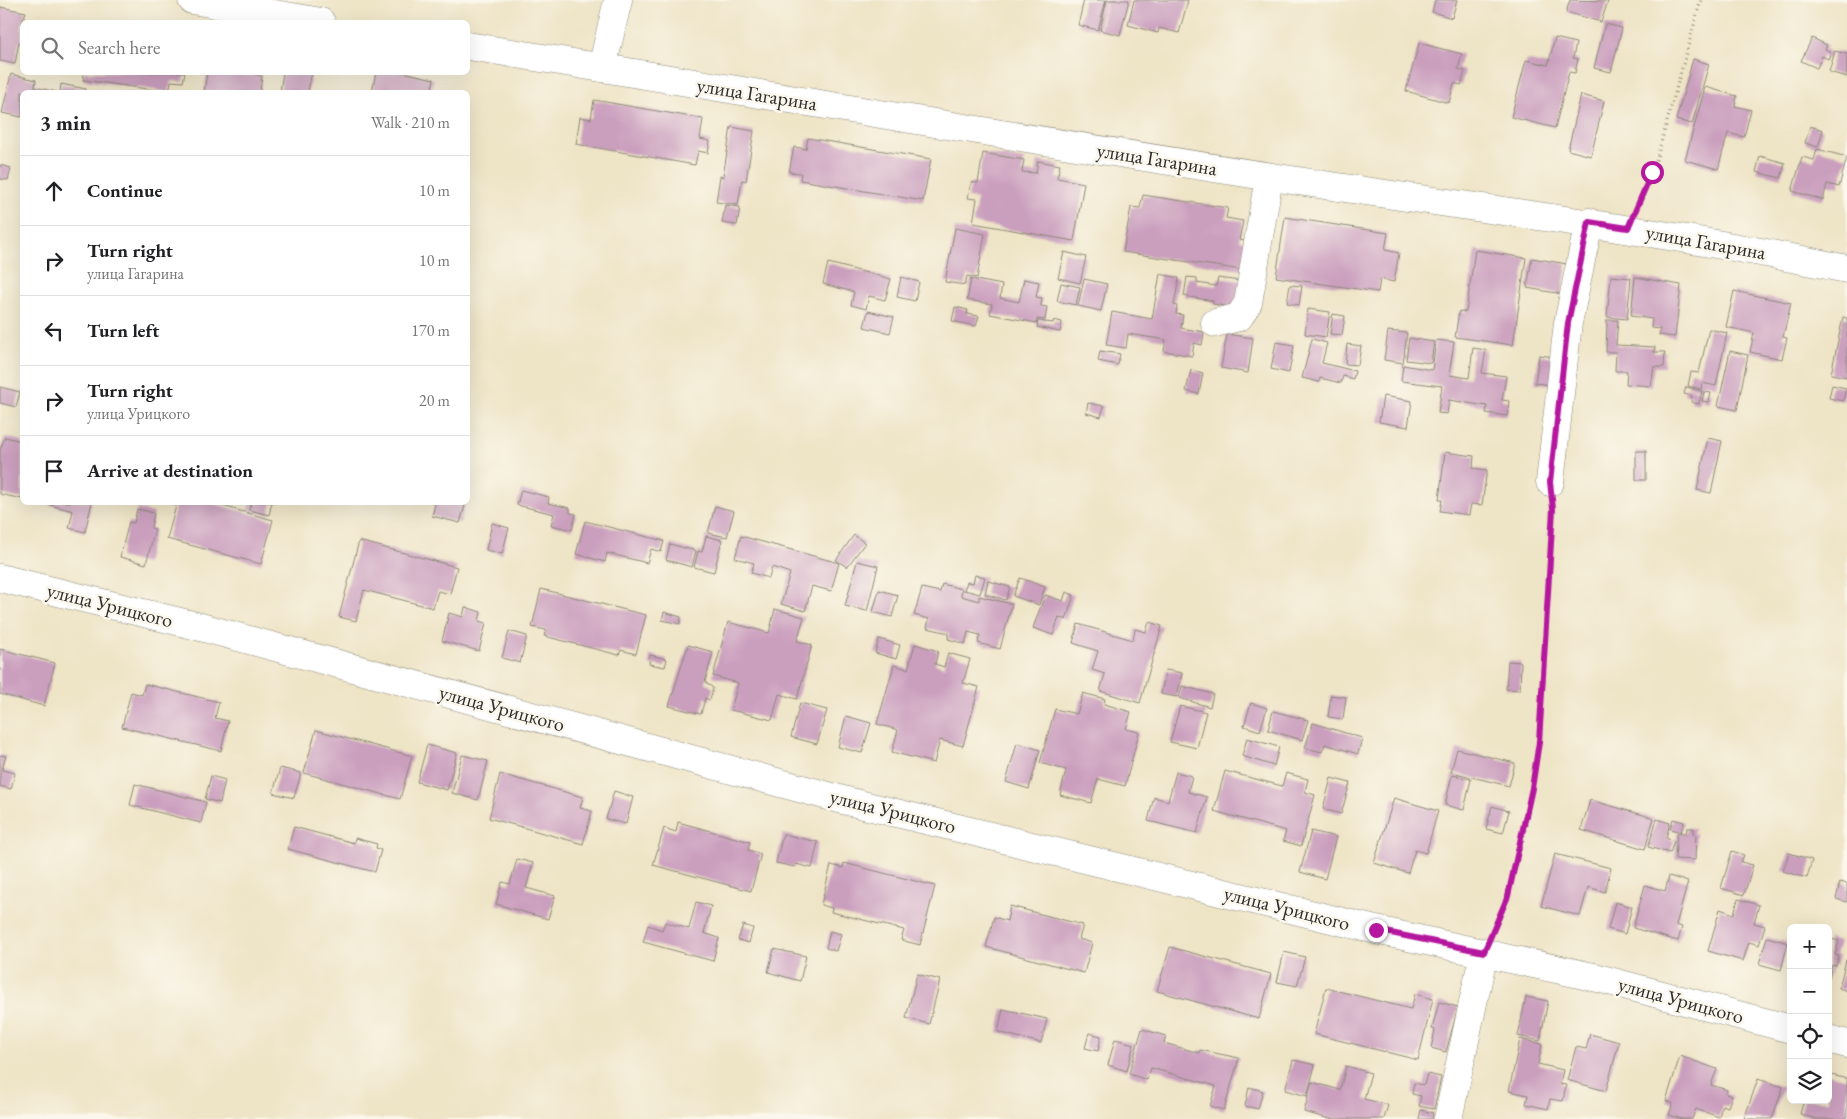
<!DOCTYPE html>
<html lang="en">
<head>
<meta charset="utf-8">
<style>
  body { margin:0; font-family:"EB Garamond",serif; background:#f6f6f6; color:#202124 }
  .controls { position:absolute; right:15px; bottom:15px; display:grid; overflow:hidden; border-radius:8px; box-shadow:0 5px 20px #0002 }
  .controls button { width:45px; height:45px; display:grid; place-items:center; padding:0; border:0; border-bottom:1px solid #e0e0e0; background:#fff; color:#202124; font:25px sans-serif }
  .stop { position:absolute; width:15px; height:15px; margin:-11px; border:4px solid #b5179e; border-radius:50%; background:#fff }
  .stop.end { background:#b5179e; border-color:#fff; box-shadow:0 1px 5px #0008 }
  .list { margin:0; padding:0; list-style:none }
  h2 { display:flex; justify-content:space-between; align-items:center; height:65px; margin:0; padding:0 20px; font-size:21px }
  h2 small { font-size:16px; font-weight:400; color:#757577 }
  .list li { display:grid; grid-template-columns:32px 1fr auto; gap:15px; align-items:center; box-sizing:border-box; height:70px; padding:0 20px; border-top:1px solid #e0e0e0 }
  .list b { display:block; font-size:19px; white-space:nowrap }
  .list p { margin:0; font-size:16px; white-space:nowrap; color:#757577 }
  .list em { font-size:16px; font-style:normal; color:#757577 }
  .icon { flex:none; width:28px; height:28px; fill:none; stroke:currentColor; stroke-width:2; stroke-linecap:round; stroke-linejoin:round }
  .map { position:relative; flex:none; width:1847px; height:1119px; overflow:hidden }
  .search { position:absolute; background:#fff; box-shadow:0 5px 20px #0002; left:20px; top:20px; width:450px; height:55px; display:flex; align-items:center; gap:12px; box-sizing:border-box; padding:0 18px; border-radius:8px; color:#757577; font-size:19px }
  .panel { position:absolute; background:#fff; box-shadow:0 5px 20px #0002; left:20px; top:90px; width:450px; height:415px; border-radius:8px }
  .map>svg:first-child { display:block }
  .building { fill:#ca9fbe }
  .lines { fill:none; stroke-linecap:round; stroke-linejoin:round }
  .minor-casing { stroke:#8c8878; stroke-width:29 }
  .path { stroke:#8c8878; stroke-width:3; stroke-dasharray:1 4; stroke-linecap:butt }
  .minor { stroke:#fff; stroke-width:28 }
  .route { stroke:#b5179e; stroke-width:6 }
  .labels { text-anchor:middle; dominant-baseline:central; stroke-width:5; stroke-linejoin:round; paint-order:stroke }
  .street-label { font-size:20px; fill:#2b2b2b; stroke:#fbf7ec }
</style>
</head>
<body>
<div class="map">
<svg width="1847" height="1119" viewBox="0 0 1847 1119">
  <rect width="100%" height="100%" fill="#fbf7ec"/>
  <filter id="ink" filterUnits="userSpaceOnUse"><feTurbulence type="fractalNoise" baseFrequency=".02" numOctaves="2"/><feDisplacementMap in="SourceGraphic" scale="10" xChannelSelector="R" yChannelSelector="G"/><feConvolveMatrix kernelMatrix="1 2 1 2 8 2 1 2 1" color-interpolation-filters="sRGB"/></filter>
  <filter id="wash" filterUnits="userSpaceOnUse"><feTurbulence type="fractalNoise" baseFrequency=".0096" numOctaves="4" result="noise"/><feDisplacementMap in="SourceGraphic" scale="20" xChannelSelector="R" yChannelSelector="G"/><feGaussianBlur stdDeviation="1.12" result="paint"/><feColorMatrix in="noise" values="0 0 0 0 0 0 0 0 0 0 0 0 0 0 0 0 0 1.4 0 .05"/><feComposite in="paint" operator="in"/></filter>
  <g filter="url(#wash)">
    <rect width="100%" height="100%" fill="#eee4c6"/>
    <g id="blocks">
      <!-- building -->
      <path class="building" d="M1084 0H1106L1098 30 1078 25Z
        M1107 0H1129L1120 35 1100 30Z
        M1134 0H1188L1179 33 1159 28 1158 33 1128 25Z
        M1435 0H1457L1452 18 1432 12Z
        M1570 0 1608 1 1601 22 1566 12Z
        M0 7 26 12 22 22V43L19 42 15 64 0 61Z
        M1605 24 1622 28 1611 72 1594 68Z
        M1555 38 1576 43 1573 58 1578 59 1575 73 1569 72 1555 128 1511 117 1526 60 1548 65Z
        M1812 38 1827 45 1825 49 1831 52 1828 59 1822 56 1817 68 1801 61Z
        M1419 43 1462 54 1458 69 1465 71 1461 85 1454 83 1449 103 1406 91Z
        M1835 51 1847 54V77L1829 72Z
        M1693 59 1709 64 1692 124 1676 120Z
        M84 72H185L183 82 171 81 169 92 83 80Z
        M207 72H245L262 76 260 92H204Z
        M283 72H312L308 92H280Z
        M376 72H403L434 79 431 92H372Z
        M11 74 36 80 35 87 57 92H22V117L2 113Z
        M61 84 86 89 85 92H60Z
        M1705 87 1737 96 1735 106 1751 110 1744 137 1728 133 1718 169 1685 160Z
        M1581 95 1604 101 1591 156 1568 150Z
        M594 100 703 119 700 139 710 141 708 153 698 151 695 165 576 144 580 117 591 119Z
        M1810 126 1823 130 1818 147 1805 143Z
        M731 127 754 131 746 181 742 180 738 205 716 202 720 176 723 177Z
        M808 138 931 159 923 201 800 180 801 173 789 172 794 147 806 149Z
        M1817 149 1847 157 1839 187 1827 184 1823 200 1792 191 1802 157 1814 160Z
        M983 153 1024 160 1022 172 1036 173 1038 161 1060 165 1057 178 1084 183 1074 241 973 223 977 199 968 198 971 182 978 183Z
        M1760 156 1785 163 1781 178 1756 172Z
        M0 165 11 168 8 180 0 179Z
        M1143 195 1228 208 1226 218 1243 221 1239 240 1246 241 1242 270 1123 252 1131 207 1140 208Z
        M725 205 740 207 737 225 722 223Z
        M1285 217 1388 233 1385 250 1399 253 1394 282 1380 279 1378 292 1276 277Z
        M955 228 985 234 977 278 967 276 965 285 945 282Z
        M1475 250 1526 258 1513 345 1455 337 1459 311 1466 312Z
        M1064 252 1086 257 1080 283 1058 278Z
        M1532 258 1567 264 1562 294 1527 288Z
        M828 263 891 279 885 300 869 296 866 309 851 305 854 292 823 284Z
        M1160 274 1179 278 1174 305 1177 306 1176 314 1183 315 1181 328 1204 332 1202 345 1194 343 1192 356 1164 351 1166 340 1128 334 1126 348 1106 345 1112 312 1152 319Z
        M1611 276 1631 278 1627 319 1607 317Z
        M901 277 919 282 915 301 897 297Z
        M1187 277 1197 278V283L1216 286 1218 278 1240 281 1236 308 1213 304V301L1184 296Z
        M1635 277 1681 285 1675 337 1659 335 1660 329 1651 328 1652 319 1631 316Z
        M971 279 1002 285 1000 298 1019 302 1024 279 1039 282 1036 297 1042 298 1041 306 1047 307 1045 320 1037 319V323L990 314 992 304 967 300Z
        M1084 279 1107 284 1101 311 1078 306Z
        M1061 283 1080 287 1076 305 1057 301Z
        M1290 285 1302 286 1299 305 1287 303Z
        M1734 291 1791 303 1783 337 1787 338 1782 359 1750 352 1754 333 1726 327Z
        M955 307 968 310 967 314 979 316 976 326 952 321Z
        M1308 309 1330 312 1326 337 1305 334Z
        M868 311 894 317 890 333 864 327Z
        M1333 314 1345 316 1342 335 1330 334Z
        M1843 317 1847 318V377L1831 374Z
        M1054 320 1062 322 1060 332 1037 327 1038 321 1053 323Z
        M1607 320H1618L1616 345 1655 347 1654 352H1665L1664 367H1654L1651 386 1626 384 1627 371H1615L1616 352H1606Z
        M1709 329 1727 333 1716 386 1702 383 1701 389 1688 386 1691 372 1699 373Z
        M1388 331 1407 333 1403 363 1384 360Z
        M1227 334 1253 338 1248 373 1221 368Z
        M1409 338 1434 342 1431 363 1406 360Z
        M1312 339 1327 343 1322 363 1355 371 1353 379 1343 376 1341 383 1320 378 1319 382 1302 378Z
        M1436 340 1454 342 1449 375 1469 378 1473 348 1486 350 1482 373 1506 376 1502 400 1509 401 1507 416 1486 413 1487 406 1449 400 1447 414 1438 413 1442 386 1401 381 1403 365 1432 370Z
        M1276 342 1294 345 1289 373 1271 369Z
        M1347 344 1361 346 1358 365 1345 364Z
        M1100 351 1120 354 1118 365 1098 361Z
        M1730 351 1748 355 1737 410 1718 406Z
        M1539 355 1555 357 1552 385 1535 383Z
        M1191 370 1203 373 1199 394 1186 391Z
        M1832 385 1846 388 1843 401 1829 398Z
        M0 387 20 392 16 407 0 403Z
        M1686 387 1702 391 1699 404 1691 402 1692 396 1684 394Z
        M1704 392 1711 393 1709 402 1702 401Z
        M1383 396 1412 401 1408 427 1379 422Z
        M1088 403 1104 406 1101 417 1086 413Z
        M5 437 22 441V499L0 494V450Z
        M1708 438 1722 441 1711 493 1697 490Z
        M1636 451H1646V480H1636Z
        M1445 452 1474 456 1473 468 1487 470 1482 505 1471 504 1469 515 1440 511 1442 500H1439Z
        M521 490 549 497 548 503 570 508V513L576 514 572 530 551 525 554 514 517 505Z
        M39 502H92L85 532 69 528 73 511Z
        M177 502H208L273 520 261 564 167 539Z
        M251 502H272L269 515 249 510Z
        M430 502H466L460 523 432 516 435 504Z
        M715 506 734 511 727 537 708 533Z
        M137 509 154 513 151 528 155 529 146 564 120 557 129 522 134 523Z
        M585 521 664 541 661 552 651 549 647 563 607 553 605 562 576 554Z
        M492 523 509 528 502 554 486 550Z
        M854 535 865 543 847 567 836 560Z
        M706 536 722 540 714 572 694 567 698 551 702 552Z
        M741 536 839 563 831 591 812 586 805 611 781 604 790 573 772 567 769 578 751 573 754 563 735 558Z
        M359 541 457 567 450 594 438 591 433 608 364 590 356 621 339 617Z
        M670 544 696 551 692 567 666 560Z
        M857 561 878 566 867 611 845 606Z
        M975 575 985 577 980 594 964 590 967 582 973 583Z
        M1020 578 1045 587 1039 605 1013 596Z
        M988 581 1010 587 1006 600 985 594Z
        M942 584 962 589 961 596 979 601V596L1012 604 1000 649 978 643 980 635 968 632 965 644 948 639 949 633 927 628 929 619 914 615 922 588 940 592Z
        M541 589 646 615 636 654 621 650 619 655 544 636 546 630 532 627Z
        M879 590 898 595 892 617 873 612Z
        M1066 592 1074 595 1066 620 1059 617 1053 635 1033 628 1045 595 1063 601Z
        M465 607 481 612 479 621 486 623 479 651 442 641 449 613 463 617Z
        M775 609 804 617 797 641 812 645 797 699 779 694 772 720 731 710 738 683 713 676 728 622 769 633Z
        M664 612 681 617 680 624 662 620Z
        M1149 622 1162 626 1140 703 1100 691 1105 674 1092 670 1098 651 1073 643 1078 624 1133 640 1135 629 1146 632Z
        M509 631 527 636 520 663 502 658Z
        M879 639 900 645 896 659 875 653Z
        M915 644 938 651 935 664 944 667 948 653 970 659 963 683 979 687 963 746 940 740 934 763 892 752 898 730 877 724 894 665 908 669Z
        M688 645 713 652 705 682 713 688 710 700 705 698 701 714 669 706Z
        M0 649 55 663 44 706 0 694Z
        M650 655 667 659 665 667 649 664Z
        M1508 661 1521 662 1520 690 1506 689Z
        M1166 670 1182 673 1177 697 1161 694Z
        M145 684 219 702 215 718 228 721 221 751 122 727 131 692 142 695Z
        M1182 686 1213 694 1210 707 1179 698Z
        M1083 693 1105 699 1104 704 1131 712 1126 729 1139 732 1125 786 1098 779 1091 803 1060 795 1066 770 1040 763 1055 709 1077 714Z
        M1331 695 1346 697 1343 719 1328 717Z
        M800 703 827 710 817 744 791 737Z
        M1251 703 1267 708 1260 731 1244 726Z
        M1180 706 1206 712 1197 748 1170 742Z
        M1273 711 1308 720 1302 740 1268 730Z
        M846 716 871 723 862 753 838 747Z
        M1313 723 1362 738 1358 754 1325 744 1322 752 1305 748Z
        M316 730 412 756 400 799 304 773Z
        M1247 738 1279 747 1274 766 1242 756Z
        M1017 743 1040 750 1029 789 1006 782Z
        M427 745 457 753 447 790 417 782Z
        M1457 749 1515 763 1509 786 1451 772Z
        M0 755 6 756 2 770 15 773 11 789 0 786Z
        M462 755 488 761 478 800 452 793Z
        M280 768 301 773 294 798 273 793Z
        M1225 771 1282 786 1286 773 1308 779 1305 792 1315 795 1301 846 1283 841 1286 831 1214 811Z
        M1176 772 1192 776 1188 792 1207 797 1197 833 1148 821 1154 797 1168 801Z
        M500 774 583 797 580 808 592 811 583 844 489 818Z
        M1452 775 1471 779 1464 810 1445 805Z
        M211 776 225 780 220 803 205 799Z
        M1331 778 1350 783 1341 814 1323 809Z
        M135 784 206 802 201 823 130 805Z
        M614 791 633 797 626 824 606 819Z
        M1394 798 1438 811 1426 853 1415 850 1408 873 1374 863Z
        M1590 800 1654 818 1645 849 1581 830Z
        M1492 806 1509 811 1503 833 1486 829Z
        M1657 819 1670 823 1666 838 1674 841 1670 853 1648 847Z
        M1673 819 1684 822 1681 832 1670 829Z
        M678 822 750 842 748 850 761 854 751 891 653 865 664 828 676 832Z
        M294 827 354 843 355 838 377 844 376 848 381 850 375 872 288 849Z
        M1687 828H1694L1693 834H1696L1695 860 1675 859 1677 833H1686Z
        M1311 831 1336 837 1325 879 1300 872Z
        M783 834 818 842 812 868 796 864 795 867 776 863Z
        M1732 851 1744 855 1741 862 1753 865 1744 895 1721 888Z
        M1789 853 1812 860 1807 878 1783 871Z
        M1555 854 1611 868 1605 892 1588 887 1580 916 1541 906Z
        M517 859 533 863 526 888 555 896 548 919 496 904 502 882 510 884Z
        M844 863 935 886 920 945 901 940 904 930 831 912 832 908 821 905 831 865 843 868Z
        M1669 876 1688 882 1676 925 1682 927 1678 941 1633 928 1645 885 1665 891Z
        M1840 882 1847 884V902L1836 899Z
        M1738 899 1759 905 1754 923 1765 926 1759 945 1749 942 1743 961 1708 951 1720 909 1734 914Z
        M696 902 711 906 704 933 719 938 713 961 643 942 648 925 662 930 665 922 689 929Z
        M1615 902 1632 907 1625 934 1608 929Z
        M1010 906 1083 925 1079 939 1092 943 1084 973 986 947 994 917 1007 921Z
        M743 925 753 928 749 943 738 940Z
        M830 931 841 934 836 951 826 948Z
        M1767 937 1788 943 1781 970 1759 964Z
        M1828 938 1839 941 1835 955 1839 956 1836 966 1832 965 1829 978Z
        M1170 947 1271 974 1259 1019 1157 991Z
        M774 949 806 956 800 981 768 972Z
        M1284 952 1305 957 1297 986 1277 982Z
        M1846 960H1847V991L1839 988Z
        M917 974 940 980 929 1024 906 1018Z
        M1326 988 1411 1009 1415 994 1433 999 1418 1060 1314 1034Z
        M1526 997 1548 1001 1540 1041 1518 1036Z
        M1439 1002 1458 1007 1446 1052 1431 1048 1435 1030 1432 1029Z
        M1003 1009 1047 1019 1041 1043 998 1032Z
        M1142 1029 1166 1036 1164 1043 1199 1053 1200 1050 1239 1058 1224 1110 1210 1106 1216 1086 1151 1068 1147 1080 1129 1074Z
        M1089 1033 1101 1036 1098 1051 1085 1048Z
        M1590 1034 1619 1042 1606 1091 1567 1080 1576 1047 1586 1049Z
        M1115 1039 1134 1044 1127 1071 1108 1065Z
        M1520 1039 1542 1044 1538 1064 1563 1070 1560 1084 1566 1085 1563 1101 1550 1099 1548 1109 1526 1104 1528 1095 1509 1091Z
        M1680 1056 1717 1069 1711 1085 1727 1090 1726 1094 1732 1096 1728 1107 1722 1105 1719 1117 1696 1109 1692 1119H1682L1669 1115 1673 1103 1666 1101Z
        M1293 1060 1315 1065 1307 1096 1285 1090Z
        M1346 1066 1371 1073 1364 1099 1388 1105 1384 1119H1330L1304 1112 1312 1082 1340 1090Z
        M1427 1074 1441 1077 1434 1109 1419 1106 1421 1096 1412 1094 1414 1083 1424 1085Z
        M1828 1074 1847 1079V1119H1816L1800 1114 1804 1100H1828Z
        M1758 1079 1783 1087 1772 1119H1744Z
        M1249 1087 1263 1091 1258 1109 1245 1106Z
        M1421 1110 1433 1113 1432 1119H1419Z"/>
    </g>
  </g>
  <g filter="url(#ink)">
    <use href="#blocks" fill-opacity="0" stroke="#8c8878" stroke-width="1"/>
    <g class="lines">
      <defs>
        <path id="minor" d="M192 0 321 22
          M468 46C736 89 1003 136 1272 177 1464 207 1657 229 1847 269
          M602 68 618 0
          M1215 323 1239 317 1248 303 1269 177
          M1550 482 1568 323 1589 222
          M0 578 197 626 847 801 1376 930 1598 978 1791 1029
          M1828 1039 1847 1044
          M1448 1119 1484 952"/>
      </defs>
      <!-- minor casing -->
      <use href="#minor" class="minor-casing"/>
      <!-- path -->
      <path class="path" d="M1639 202 1656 161 1701 0
        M1495 926C1531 844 1538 754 1543 666 1546 614 1550 563 1553 511"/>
      <!-- minor -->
      <use href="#minor" class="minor"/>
    </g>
  </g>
  <g class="lines" filter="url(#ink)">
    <!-- route -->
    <path class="route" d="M1376 930 1484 952 1508 896 1532 788 1539 742 1553 509 1550 482 1568 323 1589 222 1628 228 1652 172"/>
  </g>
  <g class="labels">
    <!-- street labels -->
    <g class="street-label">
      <text transform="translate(757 94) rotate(9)">улица Гагарина</text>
      <text transform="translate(1157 159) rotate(9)">улица Гагарина</text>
      <text transform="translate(1706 242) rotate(10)">улица Гагарина</text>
      <text transform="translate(110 605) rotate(14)">улица Урицкого</text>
      <text transform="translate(502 708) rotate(15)">улица Урицкого</text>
      <text transform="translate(893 811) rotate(14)">улица Урицкого</text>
      <text transform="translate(1287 908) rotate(14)">улица Урицкого</text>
      <text transform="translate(1681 1000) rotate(15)">улица Урицкого</text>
    </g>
  </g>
</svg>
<div class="controls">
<button>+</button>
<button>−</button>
<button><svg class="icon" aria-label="locate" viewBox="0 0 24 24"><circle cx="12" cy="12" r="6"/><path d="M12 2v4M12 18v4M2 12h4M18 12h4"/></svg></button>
<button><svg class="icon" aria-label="layers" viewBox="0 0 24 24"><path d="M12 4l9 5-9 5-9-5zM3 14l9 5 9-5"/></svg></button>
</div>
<div class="stop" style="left:1652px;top:172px"></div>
<div class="stop end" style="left:1376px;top:930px"></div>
<div class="search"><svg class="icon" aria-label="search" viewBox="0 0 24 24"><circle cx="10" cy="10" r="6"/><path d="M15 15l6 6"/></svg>Search here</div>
<section class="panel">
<h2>3 min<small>Walk · 210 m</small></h2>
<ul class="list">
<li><svg class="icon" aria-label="ahead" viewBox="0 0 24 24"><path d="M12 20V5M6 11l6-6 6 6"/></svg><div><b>Continue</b></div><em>10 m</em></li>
<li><svg class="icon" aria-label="right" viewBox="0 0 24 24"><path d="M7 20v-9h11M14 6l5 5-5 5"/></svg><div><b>Turn right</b><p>улица Гагарина</p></div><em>10 m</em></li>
<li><svg class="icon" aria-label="left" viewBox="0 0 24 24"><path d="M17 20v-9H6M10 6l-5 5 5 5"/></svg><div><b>Turn left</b></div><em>170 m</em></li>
<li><svg class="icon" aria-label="right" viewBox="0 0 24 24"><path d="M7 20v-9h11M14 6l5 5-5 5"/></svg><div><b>Turn right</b><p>улица Урицкого</p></div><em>20 m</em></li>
<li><svg class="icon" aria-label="arrive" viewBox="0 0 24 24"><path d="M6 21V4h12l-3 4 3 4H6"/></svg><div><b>Arrive at destination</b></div></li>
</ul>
</section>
</div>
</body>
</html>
